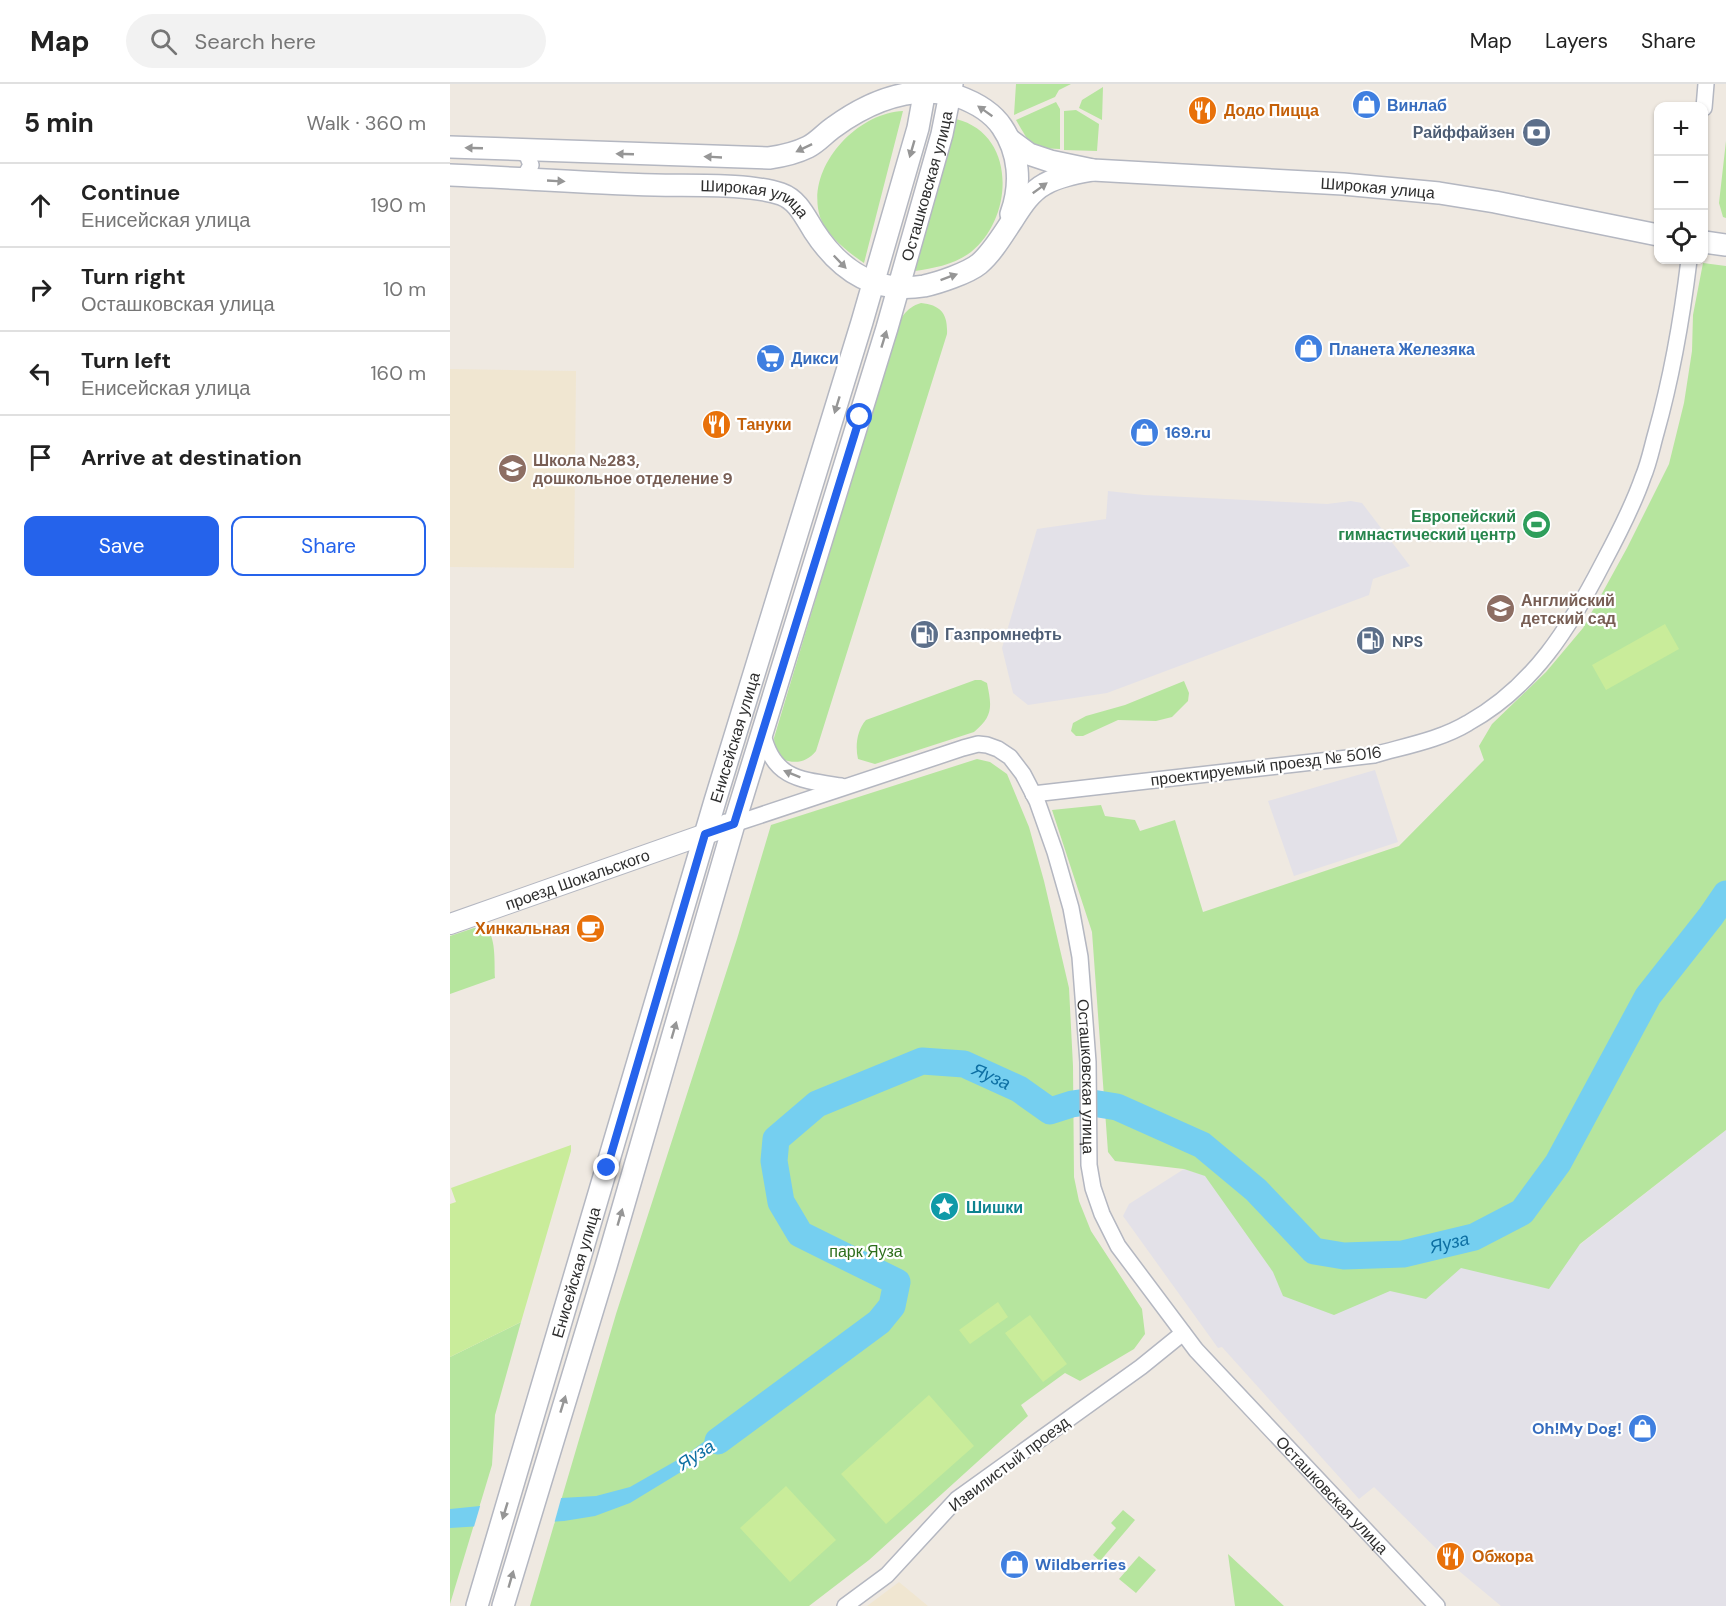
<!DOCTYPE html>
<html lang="en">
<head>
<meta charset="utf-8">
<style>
  body { margin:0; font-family:"DM Sans",sans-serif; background:#f2f2f2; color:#222 }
  .controls { position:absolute; right:18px; top:18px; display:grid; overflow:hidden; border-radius:12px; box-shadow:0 2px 4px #0004 }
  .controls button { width:54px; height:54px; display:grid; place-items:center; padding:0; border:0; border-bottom:2px solid #e0e0e0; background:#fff; color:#222; font:30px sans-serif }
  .stop { position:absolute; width:18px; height:18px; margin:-14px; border:4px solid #2563eb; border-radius:50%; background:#fff }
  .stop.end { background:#2563eb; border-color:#fff; box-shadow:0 2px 6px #0008 }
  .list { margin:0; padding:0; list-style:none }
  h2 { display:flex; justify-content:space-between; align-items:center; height:78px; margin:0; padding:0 24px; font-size:26px }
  h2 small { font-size:20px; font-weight:400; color:#767676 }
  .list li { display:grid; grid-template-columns:39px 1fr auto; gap:18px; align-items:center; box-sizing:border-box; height:84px; padding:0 24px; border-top:2px solid #e0e0e0 }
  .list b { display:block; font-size:22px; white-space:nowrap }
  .list p { margin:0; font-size:20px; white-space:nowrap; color:#767676 }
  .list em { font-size:20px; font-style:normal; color:#767676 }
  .actions { display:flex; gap:12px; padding:18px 24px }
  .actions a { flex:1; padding:14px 0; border:2px solid #2563eb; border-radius:12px; text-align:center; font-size:21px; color:#2563eb }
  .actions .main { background:#2563eb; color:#fff }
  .icon { flex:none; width:33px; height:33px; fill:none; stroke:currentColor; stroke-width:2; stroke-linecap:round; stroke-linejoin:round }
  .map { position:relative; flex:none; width:1276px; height:1522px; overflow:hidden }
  header { display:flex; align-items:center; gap:36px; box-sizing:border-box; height:84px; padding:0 30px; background:#fff; border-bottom:2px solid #e0e0e0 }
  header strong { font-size:28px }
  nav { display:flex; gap:33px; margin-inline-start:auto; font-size:21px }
  .search { width:420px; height:54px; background:#f2f2f2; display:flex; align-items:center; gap:15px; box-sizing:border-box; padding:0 21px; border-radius:33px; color:#767676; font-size:22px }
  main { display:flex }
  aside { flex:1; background:#fff }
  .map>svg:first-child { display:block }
  .industrial { fill:#e3e1e8 }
  .education { fill:#f0e6d1 }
  .green { fill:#b6e59e }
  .pitch { fill:#c9ec9a }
  .water { fill:#75cff0 }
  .pier { fill:#efe9e1 }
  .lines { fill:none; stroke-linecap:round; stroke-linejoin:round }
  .river { stroke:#75cff0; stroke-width:27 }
  .minor-casing { stroke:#b4b7c1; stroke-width:18 }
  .tertiary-casing { stroke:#b4b7c1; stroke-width:22 }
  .secondary-casing { stroke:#b4b7c1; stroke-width:24 }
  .minor { stroke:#fff; stroke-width:15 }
  .tertiary { stroke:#fff; stroke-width:20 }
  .secondary { stroke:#fff; stroke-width:21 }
  .oneway { fill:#969696 }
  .route { stroke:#2563eb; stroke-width:8 }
  .labels { text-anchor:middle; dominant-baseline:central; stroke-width:4.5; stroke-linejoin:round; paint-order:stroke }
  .shop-label { font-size:16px; font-weight:bold; fill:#366cbe; stroke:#fff; text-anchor:start }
  .food-label { font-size:16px; font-weight:bold; fill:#c56008; stroke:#fff; text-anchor:start }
  .service-label { font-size:16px; font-weight:bold; fill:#4e5e75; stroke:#fff; text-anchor:start }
  .street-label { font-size:16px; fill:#2e2e2e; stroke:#fff }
  .education-label { font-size:16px; font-weight:bold; fill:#785e54; stroke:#fff; text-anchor:start }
  .leisure-label { font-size:16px; font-weight:bold; fill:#27864d; stroke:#fff; text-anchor:end }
  .culture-label { font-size:16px; font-weight:bold; fill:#0d838f; stroke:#fff; text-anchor:start }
  .park-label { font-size:16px; fill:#2c6e1b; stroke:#fff }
  .water-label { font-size:18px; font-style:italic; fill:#0d6fa3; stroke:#fff }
</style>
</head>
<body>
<header>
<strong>Map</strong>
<div class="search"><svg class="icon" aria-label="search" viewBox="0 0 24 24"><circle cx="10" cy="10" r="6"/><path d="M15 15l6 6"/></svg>Search here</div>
<nav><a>Map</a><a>Layers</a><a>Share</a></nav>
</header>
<main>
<aside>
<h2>5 min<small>Walk · 360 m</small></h2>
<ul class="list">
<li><svg class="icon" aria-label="ahead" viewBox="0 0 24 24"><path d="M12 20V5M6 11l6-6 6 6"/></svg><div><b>Continue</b><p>Енисейская улица</p></div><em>190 m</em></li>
<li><svg class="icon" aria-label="right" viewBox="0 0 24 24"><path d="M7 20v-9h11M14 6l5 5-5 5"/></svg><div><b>Turn right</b><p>Осташковская улица</p></div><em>10 m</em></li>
<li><svg class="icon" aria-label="left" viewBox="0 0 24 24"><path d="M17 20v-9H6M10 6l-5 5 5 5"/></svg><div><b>Turn left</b><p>Енисейская улица</p></div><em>160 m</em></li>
<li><svg class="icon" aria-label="arrive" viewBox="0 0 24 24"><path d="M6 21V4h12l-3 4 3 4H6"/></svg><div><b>Arrive at destination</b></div></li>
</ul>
<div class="actions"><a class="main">Save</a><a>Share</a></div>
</aside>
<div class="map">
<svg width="1276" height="1522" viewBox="0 0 1276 1522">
  <rect width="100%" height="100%" fill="#efe9e1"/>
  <!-- industrial -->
  <path class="industrial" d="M658 407 694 411 877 420 901 417 912 419 960 482 923 495 919 511 657 609 578 621 563 609 552 564 587 445 656 435Z
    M925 686 948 758 844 792 818 717Z
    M1276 1046V1522H1051L1009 1487 924 1403 909 1415 772 1263 768 1264 673 1132 679 1120 734 1085 757 1092 823 1187 999 1157 1118 1170Z"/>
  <!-- education -->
  <path class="education" d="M0 285 126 287 124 484 0 483Z
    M449 1498 478 1522H417Z"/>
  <!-- green -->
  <path class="green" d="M566 0H621L609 6 605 13 564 31Z
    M653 3 652 36 629 24 632 16Z
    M606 18 610 25V65C579 64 581 61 566 36Z
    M626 26 649 40 647 67 614 66V27Z
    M453 27 414 179C399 169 376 151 370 133 355 84 406 29 453 27Z
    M506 35C567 50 564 134 521 168 504 181 484 184 465 187L499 65Z
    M1276 57V134L1273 133 1269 119Z
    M1253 179 1276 182V1046L1130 1160 1099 1205 1011 1184 976 1215 940 1207 884 1231 833 1212 823 1188 755 1092 734 1085 665 1077 658 1068 642 848 602 726 651 721 655 732 685 736 690 747 725 736 753 828 949 762 1034 676 1029 662 1042 640 1096 588 1133 544 1177 464 1219 380 1234 319 1242 267 1243 231Z
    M471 219C491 221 498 230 497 250L366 667C356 679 345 680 331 675L325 666 324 654 446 247C451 234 455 224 471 219Z
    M525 596H531L537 599C542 623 543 632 524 648L425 680 408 675C405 662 407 646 416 636Z
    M734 597 739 609 738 617 722 633 706 637 668 636 633 652H626L621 647 623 639 636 632 675 621Z
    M527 675 540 678 557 690 579 743 594 797 619 904 623 982 624 1093 629 1117 641 1147 692 1225 695 1250 684 1265 630 1297 615 1289 571 1321 578 1332 419 1476 359 1522H80L166 1230 287 855 321 741Z
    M24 844C25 844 33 844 34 844 47 848 44 882 45 894L0 910V852Z
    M71 1238 45 1331 42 1381 0 1520V1273Z
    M673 1426 685 1436 650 1477 643 1471 666 1444 661 1439Z
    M778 1470 834 1522H785Z
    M689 1472 706 1486 686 1509 669 1495Z"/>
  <!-- pitch -->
  <path class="pitch" d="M1215 540 1229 565 1156 606 1142 581Z
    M121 1061V1067L71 1238 0 1273V1120L6 1118 1 1104Z
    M548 1218 558 1233 520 1260 509 1246Z
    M580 1231 617 1280 593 1298 555 1249Z
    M479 1311 524 1362 436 1440 391 1390Z
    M336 1402 386 1456 340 1498 290 1444Z"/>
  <!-- water -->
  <path class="water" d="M291 1330 299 1339 300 1346 180 1419 145 1432 114 1437 0 1444V1425L111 1414 146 1412 180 1403 236 1371Z"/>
  <!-- pier -->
  <path class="pier" d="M112 1411 104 1440 23 1446 31 1419Z"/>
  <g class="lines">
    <!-- river -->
    <path class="river" id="s1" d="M268 1357 429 1238 442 1222 447 1198 350 1150 331 1118 324 1077 326 1055 367 1020 472 977 514 980 569 1005 600 1027 622 1020 636 1018 667 1023 752 1061 806 1106 864 1167 894 1172 953 1170 1024 1153 1072 1128 1108 1079 1198 912 1261 832 1276 810"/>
    <defs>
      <g id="minor">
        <path d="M1254 24 1256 0"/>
        <path d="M66 94 76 90 81 81 77 71 67 66"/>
        <path d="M313 650C323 695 351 696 391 702"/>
        <path d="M583 710 924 671C955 662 990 656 1018 639 1083 603 1120 543 1153 479 1168 451 1183 422 1193 393 1199 379 1202 363 1206 349 1222 292 1232 234 1239 176"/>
        <path id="s2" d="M276 738 284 740 513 664 528 660 537 661 548 665 560 673 573 690 587 717 605 768 621 824 630 873 638 978 639 1081 643 1104 652 1130 668 1162 746 1266 987 1522"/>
        <path d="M395 1522 437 1491 507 1415 691 1283 733 1249"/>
      </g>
      <g id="tertiary">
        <path id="s3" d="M0 840 284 740"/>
      </g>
      <g id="secondary">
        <path id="s4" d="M560 56 579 70 600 77 643 86 893 100 989 109 1045 118 1208 151"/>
        <path d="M0 63 319 74C333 72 346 69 358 63 368 58 375 49 384 43 420 17 462 0 507 12 524 18 542 28 552 43 569 68 572 100 561 130"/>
        <path id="s5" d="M0 91C68 94 136 99 205 101 241 102 298 99 331 110 348 116 355 133 364 147 390 187 425 210 474 202 488 199 518 189 529 180 542 169 552 152 562 137 571 123 580 108 595 100 609 92 627 89 643 86"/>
        <path d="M1254 158 1276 161"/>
        <path id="s6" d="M27 1522 265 717 412 238 468 44 476 0"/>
        <path id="s7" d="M53 1522 156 1182 284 740 437 244 492 50 502 0"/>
      </g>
    </defs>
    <!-- minor casing -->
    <use href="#minor" class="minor-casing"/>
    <!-- tertiary casing -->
    <use href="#tertiary" class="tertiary-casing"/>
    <!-- secondary casing -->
    <use href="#secondary" class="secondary-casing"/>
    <!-- minor -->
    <use href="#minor" class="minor"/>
    <!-- tertiary -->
    <use href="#tertiary" class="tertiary"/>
    <!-- secondary -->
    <use href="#secondary" class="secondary"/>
  </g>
  <!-- one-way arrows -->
  <defs><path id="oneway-solid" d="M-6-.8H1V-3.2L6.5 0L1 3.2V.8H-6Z" transform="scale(1.5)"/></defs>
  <g class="oneway">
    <use href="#oneway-solid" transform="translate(535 27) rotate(-145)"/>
    <use href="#oneway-solid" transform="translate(24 64) rotate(-178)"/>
    <use href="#oneway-solid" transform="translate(354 64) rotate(154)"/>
    <use href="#oneway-solid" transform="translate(462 65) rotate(106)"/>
    <use href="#oneway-solid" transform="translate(175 70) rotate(-178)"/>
    <use href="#oneway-solid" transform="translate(263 73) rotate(-177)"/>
    <use href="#oneway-solid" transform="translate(106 97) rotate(3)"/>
    <use href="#oneway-solid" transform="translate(590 104) rotate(-36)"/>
    <use href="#oneway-solid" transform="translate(390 178) rotate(46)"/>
    <use href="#oneway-solid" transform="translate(499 193) rotate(-20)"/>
    <use href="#oneway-solid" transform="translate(434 255) rotate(-73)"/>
    <use href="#oneway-solid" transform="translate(387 321) rotate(107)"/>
    <use href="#oneway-solid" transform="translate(342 690) rotate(-158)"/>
    <use href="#oneway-solid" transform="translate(224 946) rotate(-74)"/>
    <use href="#oneway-solid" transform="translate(170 1133) rotate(-74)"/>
    <use href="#oneway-solid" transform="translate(113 1320) rotate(-73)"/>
    <use href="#oneway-solid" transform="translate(55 1427) rotate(107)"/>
    <use href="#oneway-solid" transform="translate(61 1495) rotate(-74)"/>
  </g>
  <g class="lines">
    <!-- route -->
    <path class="route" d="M157 1084 255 750 284 740 410 333"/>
  </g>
  <!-- icons -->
  <defs>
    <symbol id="shop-disc" viewBox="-11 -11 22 22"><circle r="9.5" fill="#3f7fe0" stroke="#fff"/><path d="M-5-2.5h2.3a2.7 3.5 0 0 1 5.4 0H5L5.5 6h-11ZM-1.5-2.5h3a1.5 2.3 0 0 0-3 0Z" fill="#fff"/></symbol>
    <symbol id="restaurant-disc" viewBox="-11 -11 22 22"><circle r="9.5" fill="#e8710a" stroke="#fff"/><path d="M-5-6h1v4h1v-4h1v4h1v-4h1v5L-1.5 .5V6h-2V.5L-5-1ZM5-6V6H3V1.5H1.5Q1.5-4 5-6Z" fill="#fff"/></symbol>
    <symbol id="bank-disc" viewBox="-11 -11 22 22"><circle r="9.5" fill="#5c6f8a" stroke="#fff"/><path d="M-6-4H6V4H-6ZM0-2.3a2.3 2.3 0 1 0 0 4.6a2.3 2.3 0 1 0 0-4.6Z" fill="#fff"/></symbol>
    <symbol id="supermarket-disc" viewBox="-11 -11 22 22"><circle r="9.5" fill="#3f7fe0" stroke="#fff"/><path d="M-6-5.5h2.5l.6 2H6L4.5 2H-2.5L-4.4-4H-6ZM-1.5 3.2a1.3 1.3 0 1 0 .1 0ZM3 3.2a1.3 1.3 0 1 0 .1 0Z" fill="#fff"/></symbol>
    <symbol id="school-disc" viewBox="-11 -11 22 22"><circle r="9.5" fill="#8d6e63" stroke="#fff"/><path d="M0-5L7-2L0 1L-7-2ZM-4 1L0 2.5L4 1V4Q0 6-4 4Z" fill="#fff"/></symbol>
    <symbol id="stadium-disc" viewBox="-11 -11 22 22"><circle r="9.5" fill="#2e9e5b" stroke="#fff"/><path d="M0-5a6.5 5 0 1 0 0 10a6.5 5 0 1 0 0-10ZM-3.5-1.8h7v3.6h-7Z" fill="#fff"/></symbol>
    <symbol id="fuel-disc" viewBox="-11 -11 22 22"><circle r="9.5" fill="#5c6f8a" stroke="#fff"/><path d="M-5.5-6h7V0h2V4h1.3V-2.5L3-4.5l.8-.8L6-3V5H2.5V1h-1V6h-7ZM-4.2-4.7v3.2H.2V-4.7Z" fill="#fff"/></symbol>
    <symbol id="cafe-disc" viewBox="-11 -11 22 22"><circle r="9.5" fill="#e8710a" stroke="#fff"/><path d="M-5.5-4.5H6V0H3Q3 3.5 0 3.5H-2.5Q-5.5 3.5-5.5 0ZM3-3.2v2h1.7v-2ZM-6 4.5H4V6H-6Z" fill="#fff"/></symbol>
    <symbol id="sight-disc" viewBox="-11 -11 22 22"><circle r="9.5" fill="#0f9aa8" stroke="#fff"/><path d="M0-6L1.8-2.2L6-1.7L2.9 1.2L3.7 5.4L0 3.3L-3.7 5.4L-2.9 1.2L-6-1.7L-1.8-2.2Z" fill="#fff"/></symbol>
  </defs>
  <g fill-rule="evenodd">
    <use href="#shop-disc" x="900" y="4" width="33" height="33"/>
    <use href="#restaurant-disc" x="736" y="10" width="33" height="33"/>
    <use href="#bank-disc" x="1070" y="32" width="33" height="33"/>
    <use href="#shop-disc" x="842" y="248" width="33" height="33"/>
    <use href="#supermarket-disc" x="304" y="258" width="33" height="33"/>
    <use href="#restaurant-disc" x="250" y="324" width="33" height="33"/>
    <use href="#shop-disc" x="678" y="332" width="33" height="33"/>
    <use href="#school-disc" x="46" y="368" width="33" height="33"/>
    <use href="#stadium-disc" x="1070" y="424" width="33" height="33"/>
    <use href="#school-disc" x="1034" y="508" width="33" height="33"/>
    <use href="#fuel-disc" x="458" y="534" width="33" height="33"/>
    <use href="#fuel-disc" x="904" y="540" width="33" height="33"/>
    <use href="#cafe-disc" x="124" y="828" width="33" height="33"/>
    <use href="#sight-disc" x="478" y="1106" width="33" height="33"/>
    <use href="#shop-disc" x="1176" y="1328" width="33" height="33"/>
    <use href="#restaurant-disc" x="984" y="1456" width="33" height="33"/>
    <use href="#shop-disc" x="548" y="1464" width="33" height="33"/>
  </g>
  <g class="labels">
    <!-- shop labels -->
    <g class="shop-label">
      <text x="937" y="21">Винлаб</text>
      <text x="879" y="265">Планета Железяка</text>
      <text x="341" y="274">Дикси</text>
      <text x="715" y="348">169.ru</text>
      <text x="1172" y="1344" text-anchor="end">Oh!My Dog!</text>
      <text x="585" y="1480">Wildberries</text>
    </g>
    <!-- food labels -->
    <g class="food-label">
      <text x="774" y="26">Додо Пицца</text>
      <text x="287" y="340">Тануки</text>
      <text x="120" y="844" text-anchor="end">Хинкальная</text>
      <text x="1022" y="1472">Обжора</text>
    </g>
    <!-- service labels -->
    <g class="service-label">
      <text x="1065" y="48" text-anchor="end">Райффайзен</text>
      <text x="495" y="550">Газпромнефть</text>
      <text x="942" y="557">NPS</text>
    </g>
    <!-- street labels -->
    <g class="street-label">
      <text stroke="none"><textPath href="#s7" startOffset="1482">Осташковская улица</textPath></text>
      <text stroke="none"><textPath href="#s4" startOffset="375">Широкая улица</textPath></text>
      <text stroke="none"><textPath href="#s5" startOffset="308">Широкая улица</textPath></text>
      <text stroke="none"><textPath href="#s6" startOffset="906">Енисейская улица</textPath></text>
      <text transform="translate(816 682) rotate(-7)">проектируемый проезд № 5016</text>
      <text stroke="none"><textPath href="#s3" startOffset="135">проезд Шокальского</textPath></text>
      <text stroke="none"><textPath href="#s2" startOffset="634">Осташковская улица</textPath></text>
      <text stroke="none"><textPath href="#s6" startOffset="348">Енисейская улица</textPath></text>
      <text transform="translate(559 1380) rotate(-37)">Извилистый проезд</text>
      <text stroke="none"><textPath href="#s2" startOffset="1138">Осташковская улица</textPath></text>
    </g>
    <!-- education labels -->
    <g class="education-label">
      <text x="83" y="376">Школа №283,<tspan x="83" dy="18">дошкольное отделение 9</tspan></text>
      <text x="1071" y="516">Английский<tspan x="1071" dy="18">детский сад</tspan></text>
    </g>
    <!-- leisure labels -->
    <g class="leisure-label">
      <text x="1066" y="432">Европейский<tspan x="1066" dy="18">гимнастический центр</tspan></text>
    </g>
    <!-- culture labels -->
    <g class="culture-label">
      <text x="516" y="1123">Шишки</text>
    </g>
    <!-- park labels -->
    <g class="park-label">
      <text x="416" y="1167">парк Яуза</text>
    </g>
    <!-- water labels -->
    <g class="water-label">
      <text stroke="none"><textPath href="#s1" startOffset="694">Яуза</textPath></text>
      <text stroke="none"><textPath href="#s1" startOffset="1216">Яуза</textPath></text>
      <text transform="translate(246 1371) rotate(-33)">Яуза</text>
    </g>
  </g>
</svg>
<div class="controls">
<button>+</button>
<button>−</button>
<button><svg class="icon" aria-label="locate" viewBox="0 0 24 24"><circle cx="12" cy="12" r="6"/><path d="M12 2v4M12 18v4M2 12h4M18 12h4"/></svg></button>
</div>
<div class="stop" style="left:410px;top:333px"></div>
<div class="stop end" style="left:157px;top:1084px"></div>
</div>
</main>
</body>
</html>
